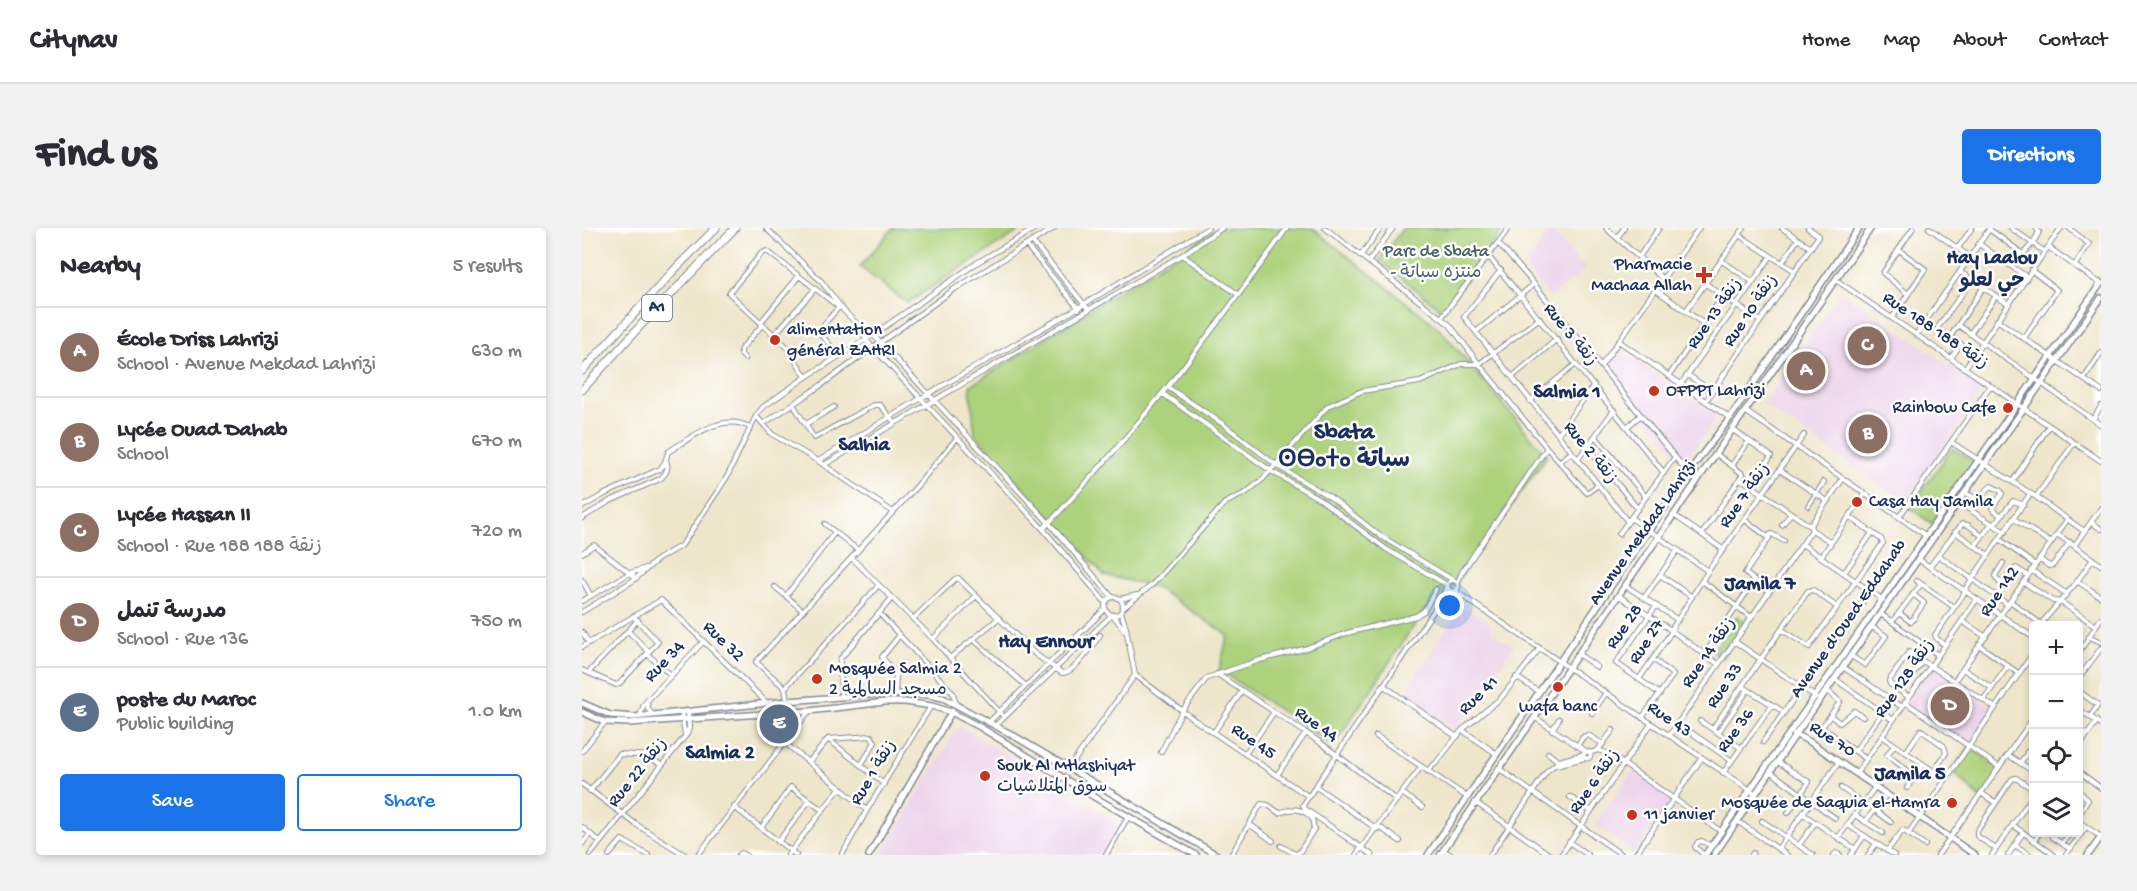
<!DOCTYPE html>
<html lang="en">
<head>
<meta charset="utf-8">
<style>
  body { margin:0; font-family:"Gochi Hand","Playpen Sans Arabic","Noto Sans Tifinagh",sans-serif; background:#f2f2f3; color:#2b2b33 }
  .controls { position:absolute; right:18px; bottom:18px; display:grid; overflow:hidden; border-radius:6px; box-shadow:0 3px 9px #0003 }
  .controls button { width:54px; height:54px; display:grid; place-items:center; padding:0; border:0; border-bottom:2px solid #e1e1e2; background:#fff; color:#2b2b33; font:30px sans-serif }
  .you { position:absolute; left:868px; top:378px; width:21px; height:21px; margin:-15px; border:4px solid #fff; border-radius:50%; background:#1a73e8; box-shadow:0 0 0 9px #1a73e833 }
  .badge { display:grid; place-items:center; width:39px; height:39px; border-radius:50%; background:#1a73e8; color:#fff; font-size:20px; font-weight:700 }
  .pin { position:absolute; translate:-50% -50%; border:3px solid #fff; box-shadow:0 2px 6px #0006 }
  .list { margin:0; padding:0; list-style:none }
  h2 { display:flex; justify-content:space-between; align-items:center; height:78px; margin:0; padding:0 24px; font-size:26px }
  h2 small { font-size:20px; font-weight:400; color:#7c7c81 }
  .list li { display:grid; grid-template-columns:39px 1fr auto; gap:18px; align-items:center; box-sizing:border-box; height:90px; padding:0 24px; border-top:2px solid #e1e1e2 }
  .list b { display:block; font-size:22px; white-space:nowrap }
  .list p { margin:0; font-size:20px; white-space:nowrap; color:#7c7c81 }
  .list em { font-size:20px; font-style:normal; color:#7c7c81 }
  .actions { display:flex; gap:12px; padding:18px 24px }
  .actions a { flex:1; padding:14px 0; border:2px solid #1a73e8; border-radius:6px; text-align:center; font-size:21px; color:#1a73e8 }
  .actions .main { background:#1a73e8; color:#fff }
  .icon { flex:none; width:33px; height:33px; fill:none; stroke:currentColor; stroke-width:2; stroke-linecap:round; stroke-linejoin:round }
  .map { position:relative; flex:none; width:1519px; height:627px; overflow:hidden; border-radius:6px }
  header { display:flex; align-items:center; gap:36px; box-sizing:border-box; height:84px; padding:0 30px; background:#fff; border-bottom:2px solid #e1e1e2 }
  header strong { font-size:28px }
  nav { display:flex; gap:33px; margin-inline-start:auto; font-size:21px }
  .intro { display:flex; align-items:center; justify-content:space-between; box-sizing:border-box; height:144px; padding:0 36px }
  h1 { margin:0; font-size:42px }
  .button { padding:15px 27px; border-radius:6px; background:#1a73e8; color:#fff; font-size:21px; font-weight:700 }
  main { display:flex; gap:36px; padding:0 36px }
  aside { flex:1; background:#fff; border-radius:6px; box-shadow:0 3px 9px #0003 }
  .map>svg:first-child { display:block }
  .built { fill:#ecd1ea }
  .green { fill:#add27c; stroke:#64806d; stroke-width:1.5 }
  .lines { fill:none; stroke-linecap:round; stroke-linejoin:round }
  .street-casing { stroke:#848a94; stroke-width:6 }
  .secondary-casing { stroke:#848a94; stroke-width:8 }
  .highway-casing { stroke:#848a94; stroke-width:9 }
  .street { stroke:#fff; stroke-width:4 }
  .secondary { stroke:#fff; stroke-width:5 }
  .highway { stroke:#fff; stroke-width:7 }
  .poi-dot { fill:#c8321e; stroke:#fff; stroke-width:2 }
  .labels { text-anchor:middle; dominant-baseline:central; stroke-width:5; stroke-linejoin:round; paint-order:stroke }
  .shield { fill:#fff; stroke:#5f6d8e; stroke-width:1.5 }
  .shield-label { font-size:16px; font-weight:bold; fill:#1b2f5e }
  .park-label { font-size:18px; fill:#476067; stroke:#fff }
  .poi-label { font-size:18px; fill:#1b2f5e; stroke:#fff; text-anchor:start }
  .street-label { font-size:18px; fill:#1b2f5e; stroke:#fff }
  .neighbourhood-label { font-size:20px; font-weight:bold; fill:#1b2f5e; stroke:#fff }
  .district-label { font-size:24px; font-weight:bold; fill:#1b2f5e; stroke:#fff }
</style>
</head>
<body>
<header>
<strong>Citynav</strong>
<nav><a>Home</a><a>Map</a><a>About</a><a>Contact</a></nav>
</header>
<div class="intro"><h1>Find us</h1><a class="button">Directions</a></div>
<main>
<aside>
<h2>Nearby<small>5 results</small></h2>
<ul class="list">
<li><span class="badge" style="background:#8d6e63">A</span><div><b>École Driss Lahrizi</b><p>School · Avenue Mekdad Lahrizi</p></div><em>630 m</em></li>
<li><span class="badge" style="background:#8d6e63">B</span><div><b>Lycée Ouad Dahab</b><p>School</p></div><em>670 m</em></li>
<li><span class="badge" style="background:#8d6e63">C</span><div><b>Lycée Hassan II</b><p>School · Rue 188 زنقة 188</p></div><em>720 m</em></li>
<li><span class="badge" style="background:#8d6e63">D</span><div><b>مدرسة تنمل</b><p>School · Rue 136</p></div><em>750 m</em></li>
<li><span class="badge" style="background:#5c6f8a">E</span><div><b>poste du Maroc</b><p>Public building</p></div><em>1.0 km</em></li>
</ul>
<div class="actions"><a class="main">Save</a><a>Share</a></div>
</aside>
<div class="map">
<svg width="1519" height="627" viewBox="0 0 1519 627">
  <rect width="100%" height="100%" fill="#fff"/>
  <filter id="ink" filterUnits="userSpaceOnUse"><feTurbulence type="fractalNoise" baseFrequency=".0167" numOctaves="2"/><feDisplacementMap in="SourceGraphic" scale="12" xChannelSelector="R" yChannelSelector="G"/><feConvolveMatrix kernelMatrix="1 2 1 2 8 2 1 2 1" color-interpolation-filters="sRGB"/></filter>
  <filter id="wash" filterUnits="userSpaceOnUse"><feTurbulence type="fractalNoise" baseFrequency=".008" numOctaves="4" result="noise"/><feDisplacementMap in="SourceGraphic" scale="24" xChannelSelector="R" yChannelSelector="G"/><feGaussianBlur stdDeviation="1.35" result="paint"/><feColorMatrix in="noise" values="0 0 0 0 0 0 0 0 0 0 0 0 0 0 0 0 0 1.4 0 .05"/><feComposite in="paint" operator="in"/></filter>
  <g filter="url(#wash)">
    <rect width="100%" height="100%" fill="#eee6ca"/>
    <!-- built -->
    <path class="built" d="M968 0 1004 41 968 70 944 40Z
      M1259 64 1402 160 1323 274 1181 176Z
      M1039 122 1136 188 1102 234 1025 139Z
      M880 378 908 395 910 405 932 418 873 501 822 465Z
      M1349 438 1413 481 1387 519 1324 475Z
      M377 498 541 598 523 627H299Z
      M1051 543 1092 571 1053 625 1012 597Z"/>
    <!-- green -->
    <path class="green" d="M311 0H442L325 75 278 39Z
      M636 0H730L857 100 965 228 859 376 842 383 751 518 637 442 646 407 573 359 522 347 393 207 388 158Z
      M821 0H922L861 83 797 32Z
      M1370 220 1393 234 1350 296 1328 280Z
      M1155 388 1164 395 1140 430 1131 423Z
      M1387 519 1420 542 1399 572 1370 542Z"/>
  </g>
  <g filter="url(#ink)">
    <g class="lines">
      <defs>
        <path id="street" d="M184 0 239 53 262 83 280 101 291 107 298 114 467 295 530 369
          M743 0 868 97 897 136 965 220 880 344 876 354
          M1024 0 1081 51
          M1200 0 1229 20
          M1347 0 1388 29
          M1429 0 1463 24
          M1487 0 1507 16 1493 37
          M1407 1 1441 26 1451 15 1457 4 1454 0
          M1035 10 1042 0
          M450 13 507 82
          M916 15 947 50 1106 245
          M1397 16 1445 49
          M444 17 497 81
          M1466 19 1519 56
          M1376 20 1390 0
          M600 27 657 67
          M779 27 799 0
          M906 28 1082 245
          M1189 28 1213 43
          M1057 29 1077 0
          M787 33 811 0
          M1140 33 1171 54
          M1200 35 1216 11
          M919 42 882 89 1046 294
          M1378 44 1426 76
          M1254 52 1519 233
          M1124 56 1178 93
          M1074 62 1122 96 1087 148
          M1326 66 1301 45 1331 0
          M257 79 236 103 257 128
          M1104 83 1162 0
          M859 90 927 0
          M1310 90 1343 41 1317 22
          M1415 92 1519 163
          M179 94 217 48
          M1122 95 1134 78
          M1376 97 1519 197
          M280 102 284 112 461 301 523 374
          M894 104 952 56
          M1388 106 1414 68
          M192 107 233 61
          M1334 107 1408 0
          M1368 109 1401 60
          M1442 110 1475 62 1449 42
          M1038 114 1148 190
          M1369 130 1379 116 1356 102V99L1390 52
          M163 131 159 126V121L181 96
          M1019 138 1117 0
          M1383 140 1479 0
          M1106 147 1130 164
          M224 149 205 119 147 65 179 26 185 23 258 80
          M930 149 975 111
          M1502 151 1519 125
          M1099 156 1189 28 1157 7
          M587 160 641 196 694 237 751 271 797 307 871 352
          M581 166 689 243 739 272 804 321 865 357
          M948 173 994 136
          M1124 173 1236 9V7L1226 0
          M211 176 232 210 292 177H298L313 195
          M1163 183 1343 307
          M174 188 190 206 236 233 311 284
          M1511 192 1519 178
          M181 196 238 158 371 62 472 0
          M224 196 252 179
          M1045 199 1059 187
          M1151 202 1189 228 1169 258
          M976 206 1012 157
          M1013 208 1064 269
          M1369 214 1454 269 1502 303
          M1005 219 1056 281
          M965 220 1005 265 1016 257
          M996 231 1032 182
          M236 233 346 166 496 80 626 0
          M978 233 990 224
          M242 237 600 27 640 0
          M1150 237 1167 213
          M1198 242 1245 273
          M1431 253 1467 198
          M1383 265 1396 271 1409 258 1419 263 1420 266 1410 280 1419 288
          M1454 269 1492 215
          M1377 275 1423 304
          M1226 278 1242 254
          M0 279 23 266 78 241 83 234 86 224C110 209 141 183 169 200
          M1092 287 1142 322
          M1317 289 1408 158
          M0 290 28 273 78 251C85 245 87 240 84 232
          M1049 290 1126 343
          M1432 291 1469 315
          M1163 292 1187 310 1163 345 1187 363
          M1509 294 1519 301
          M243 296 253 304
          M1200 297 1209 285
          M1412 297 1431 273 1442 277
          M1228 298 1260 252
          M461 301C551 208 630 105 705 0
          M1230 302 1249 314
          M1373 304 1406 327
          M1037 306 1093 229
          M1120 306 1161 246 1134 226
          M1475 306 1519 337
          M1186 308 1190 306 1202 313
          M1417 311 1453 337
          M1220 316 1301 372
          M1393 318 1410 295
          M1492 318 1519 280
          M0 325 12 317 54 350
          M1356 327 1425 376
          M1239 329 1283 266
          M270 330 351 411 422 489
          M1336 331 1452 410
          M1457 331 1467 338 1471 337 1488 314
          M1421 335 1413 348 1417 354 1422 353 1434 340 1445 347
          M1348 338 1380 296 1386 297 1400 308
          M1449 342 1485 366
          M1262 345 1290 305
          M1078 347 1110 369
          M0 352 9 368
          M865.5 358a5.5 5.5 0 1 1 11 0a5.5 5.5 0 1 1-11 0Z
          M1120 353 1169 389
          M1335 353 1372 379
          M1495 353 1519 369
          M1441 354 1471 373 1479 374 1514 398
          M297 357 203 460 174 434 335 258 375 210
          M1044 358 1096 392
          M193 359 204 368
          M873 363 1174 566
          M1382 363 1448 266
          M1037 368 1089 402
          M523 378a9 9 0 1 1 18 0a9 9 0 1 1-18 0Z
          M1062 370 1095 323
          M538 371 555 367
          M0 373 48 345 64 340
          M1428 373 1459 396
          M1074 378 1034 435 1078 466
          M540 381 571 356 643 275 665 264 681 251 746 178 780 163 838 154 879 136H897L958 90
          M221 383 204 368 253 304 276 322
          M0 384 52 352 76 331 100 317 145 249 174 188 181 179 224 149 291 107 396 34 454 0
          M539 384 544 400 553 447 614 493 726 568
          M297 385 371 465 374 476
          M1317 385 1329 394 1342 375 1331 366
          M1299 386 1356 427
          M531 387 543 403
          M331 391 373 351 376 350 453 426 480 445C491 446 512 417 518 407
          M1380 393 1404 409
          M1310 394 1339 356
          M1457 398 1494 355 1511 331
          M1199 401 1227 419 1301 315 1299 311 1268 289
          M46 403 67 424
          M1090 403 1136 436
          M0 404 7 415
          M1508 409 1519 414
          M351 411 394 368
          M392 412 443 457
          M1152 413 1234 469
          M1363 417 1355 411 1353 407 1383 364
          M1397 417 1436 445
          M0 419 79 372 184 474
          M65 426 89 447
          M996 426 1015 439
          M1123 426 1164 365
          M1496 426 1519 390
          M1269 428 1283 437 1304 408 1290 399
          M368 430 417 390
          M1261 439 1320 479
          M1381 441 1410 460
          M0 442 34 457 37 456 76 414 51 388
          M7 444 56 392
          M635 446 739 515 815 572
          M934 449 957 464
          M1057 451 1090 403 1089 402 1126 343 1222 207
          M1253 451 1311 492
          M1496 451 1519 420
          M1373 452 1485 292
          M801 457 875 509
          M1160 458 1202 484
          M203 460 205 473
          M1221 460 1288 363
          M1245 462 1258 474 1240 499 1284 531
          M1318 463 1341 433
          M1496 463 1516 477 1508 489
          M313 466 314 447 300 429 317 408
          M259 469 258 431 310 370
          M1327 469 1308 456 1307 453 1327 424 1412 479
          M1402 471 1426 438
          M65 473 66 481 71 487
          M1323 474 1417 539
          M1496 481 1519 496
          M99 484 103 507
          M1010 485 1024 465
          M58 488 62 476 121 414
          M1249 488 1258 495 1272 483 1281 489
          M952 489 1005 524
          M1060 490 1091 447 1071 431
          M1118 493 1159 520
          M407 494 523 381
          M413 498 530 387
          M1131 500 1226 363 1231 362 1255 379
          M1496 501 1505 506
          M880 502 915 526
          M970 502 977 491
          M1137 503 1166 462
          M632 504 660 463
          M1110 505 1150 533
          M794 508 885 569
          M1087 508 1230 302 1228 298 1158 250
          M1300 508 1363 551
          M246 511 302 556
          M1181 514 1220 459
          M203 515 285 582
          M1312 517 1305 527 1333 548
          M995 518 1001 509 1006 507 1021 516
          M1496 520 1515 493
          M1016 522 1031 502
          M0 523 23 494
          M1273 523 1300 485
          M1001.5 527a3.5 3.5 0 1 1 7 0a3.5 3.5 0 1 1-7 0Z
          M579 524 600 483 625 450 678 432 722 421 765 405 834 388 842 383 854 361
          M1324 524 1339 502 1362 518 1364 525 1352 543
          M1445 524 1452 529
          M966 525 976 533
          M1008 525 1016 522 1027 526 1140 604
          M663 526 692 484
          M1426 527 1452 544
          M227 534 246 511 289 508 293 514 279 537
          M1196 534 1227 554 1206 585
          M1438 535 1452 516
          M974 537 1003 530
          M487 540 553 447
          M916 540 1040 627
          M845 543 854 535 880 502 919 470 958 420
          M1496 543 1519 560
          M1189 544 1253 590
          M1141 545 1190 477
          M1274 546 1395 371
          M695 547 724 505
          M0 556 55 597 103 627
          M733 558 795 601
          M1259 560 1281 575
          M1325 560 1341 537
          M1496 562 1506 572 1496 588
          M8 563 38 526 67 528 79 537
          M820 565 840 579
          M1399 565 1414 575
          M1197 566 1211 576
          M988 569 1009 583
          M893 574 968 627
          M152 579 214 627
          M1293 582 1309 594
          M1221 586 1273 621
          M1273 587 1301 605
          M1155 593 1205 627
          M1180 593 1231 627
          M1496 593 1519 609
          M1283 594 1304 567
          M667 596 691 613
          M1266 597 1312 627
          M1431 597 1472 627
          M796 598 818 613
          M0 599 18 614
          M179 600 209 559 240 582
          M1326 606 1452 424
          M1470 609 1488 621
          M1256 610 1293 559
          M1452 613 1458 604
          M196 614 227 573
          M987 614 1006 627
          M1480 615 1486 608 1485 604
          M0 616 8 606
          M1217 617 1233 595
          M1433 617 1448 627
          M1196 621 1257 534
          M1414 621 1395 608V603L1430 551 1434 550 1452 562
          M861 622 869 627
          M1305 623 1321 602 1343 617
          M8 627 105 506 107 500 106 484
          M27 627 40 612 66 627
          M116 627 227 483
          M157 627 160 625 164 627
          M206 627 258 560
          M260 627 285 582 349 478
          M524 627 546 589
          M649 627 679 576 686 577 697 585C710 580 719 579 730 590L732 601 717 625 713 626 699 618
          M774 627 839 539
          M790 627 723 581 721 577 861 369 865 357
          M908 627 965 543 977 533 1002 526
          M979 627 1069 496
          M1053 627 1119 531
          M1122 627 1113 619 1116 614 1120 613 1129 618
          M1170 627 1171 625
          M1252 627 1254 625 1258 627
          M1269 627 1282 608
          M1286 627 1294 616
          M1356 627 1452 489
          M1410 627 1452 566
          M1426 627 1441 605
          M1484 627 1504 599"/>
        <path id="secondary" d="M0 475 28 487 52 489 205 473 298 466 347 467 361 470 427 505 635 627
          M0 484 23 494 47 495 227 483 303 474H323L350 478 369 484 398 499 514 570 614 627
          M1213 506 1228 514 1393 627
          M287 627 370 483
          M846 627 1106 245 1148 190 1277 0
          M858 627 1289 0
          M1123 627 1519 55
          M1132 627 1214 506 1519 70
          M1506 627 1519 609"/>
        <path id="highway" d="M0 143 94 40 134 0
          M0 162 59 97 153 0"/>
      </defs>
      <!-- street casing -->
      <use href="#street" class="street-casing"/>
      <!-- secondary casing -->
      <use href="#secondary" class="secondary-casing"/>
      <!-- highway casing -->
      <use href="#highway" class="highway-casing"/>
      <!-- street -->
      <use href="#street" class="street"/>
      <!-- secondary -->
      <use href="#secondary" class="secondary"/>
      <!-- highway -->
      <use href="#highway" class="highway"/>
    </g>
  </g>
  <!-- markers -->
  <g class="poi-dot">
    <path d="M1119 38h6v6h6v6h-6v6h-6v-6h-6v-6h6z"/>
    <circle cx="193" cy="112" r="6"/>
    <circle cx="1072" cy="163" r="6"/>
    <circle cx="1426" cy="180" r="6"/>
    <circle cx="1275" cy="274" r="6"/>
    <circle cx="235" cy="451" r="6"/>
    <circle cx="976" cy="459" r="6"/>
    <circle cx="403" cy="548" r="6"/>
    <circle cx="1370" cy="575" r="6"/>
    <circle cx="1050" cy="587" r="6"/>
  </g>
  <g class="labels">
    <!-- shield labels -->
    <rect class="shield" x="60" y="67" width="30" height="26" rx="4.5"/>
    <g class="shield-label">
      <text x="75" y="80">A1</text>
    </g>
    <!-- park labels -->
    <g class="park-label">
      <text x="854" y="24">Parc de Sbata<tspan x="854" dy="21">- منتزه سباتة</tspan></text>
    </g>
    <!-- poi labels -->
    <g class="poi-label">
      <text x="1110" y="37" text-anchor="end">Pharmacie<tspan x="1110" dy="21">Machaa Allah</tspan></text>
      <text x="205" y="102">alimentation<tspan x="205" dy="21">général ZAHRI</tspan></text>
      <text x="1084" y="163">OFPPT Lahrizi</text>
      <text x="1414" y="180" text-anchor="end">Rainbow Cafe</text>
      <text x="1287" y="274">Casa Hay Jamila</text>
      <text x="247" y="441">Mosquée Salmia 2<tspan x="247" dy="21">مسجد السالمية 2</tspan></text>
      <text x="976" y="479" text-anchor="middle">wafa banc</text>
      <text x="415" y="538">Souk Al Mtlashiyat<tspan x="415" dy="21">سوق المتلاشيات</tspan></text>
      <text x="1358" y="575" text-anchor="end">Mosquée de Saquia el-Hamra</text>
      <text x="1062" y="587">11 janvier</text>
    </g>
    <!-- street labels -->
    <g class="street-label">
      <text transform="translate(1169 83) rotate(-56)">Rue 10 زنقة</text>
      <text transform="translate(1133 86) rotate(-55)">Rue 13 زنقة</text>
      <text transform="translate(1353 103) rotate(34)">Rue 188 زنقة 188</text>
      <text transform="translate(988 107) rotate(51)">Rue 3 زنقة</text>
      <text transform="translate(1008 225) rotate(51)">Rue 2 زنقة</text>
      <text transform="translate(1163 268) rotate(-55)">Rue 7 زنقة</text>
      <text transform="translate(1061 305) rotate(-55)">Avenue Mekdad Lahrizi</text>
      <text transform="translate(1418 364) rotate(-56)">Rue 142</text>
      <text transform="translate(1267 391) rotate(-55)">Avenue d'Oued Eddahab</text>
      <text transform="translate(1043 399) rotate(-55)">Rue 28</text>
      <text transform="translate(141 414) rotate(44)">Rue 32</text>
      <text transform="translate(1065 414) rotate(-57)">Rue 27</text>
      <text transform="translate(1127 425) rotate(-55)">Rue 14 زنقة</text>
      <text transform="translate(83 434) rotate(-46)">Rue 34</text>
      <text transform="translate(1323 451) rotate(-55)">Rue 128 زنقة</text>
      <text transform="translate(1143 458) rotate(-56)">Rue 33</text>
      <text transform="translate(897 468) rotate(-44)">Rue 41</text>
      <text transform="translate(1087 492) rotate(34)">Rue 43</text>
      <text transform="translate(734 497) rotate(35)">Rue 44</text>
      <text transform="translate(1154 503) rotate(-54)">Rue 36</text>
      <text transform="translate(1250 512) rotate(33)">Rue 70</text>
      <text transform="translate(671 514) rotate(34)">Rue 45</text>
      <text transform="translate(56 545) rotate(-51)">Rue 22 زنقة</text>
      <text transform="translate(292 545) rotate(-59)">Rue 1 زنقة</text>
      <text transform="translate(1013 554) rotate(-55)">Rue 6 زنقة</text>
    </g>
    <!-- neighbourhood labels -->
    <g class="neighbourhood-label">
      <text x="1410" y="31">Hay Laalou<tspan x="1410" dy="23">حي لعلو</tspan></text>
      <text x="985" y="165">Salmia 1</text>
      <text x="282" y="218">Salhia</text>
      <text x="1178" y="357">Jamila 7</text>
      <text x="464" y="415">Hay Ennour</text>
      <text x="138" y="526">Salmia 2</text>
      <text x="1328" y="547">Jamila 5</text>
    </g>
    <!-- district labels -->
    <g class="district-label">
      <text x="762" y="205">Sbata<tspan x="762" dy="28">ⵙⴱⴰⵜⴰ سباتة</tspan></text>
    </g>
  </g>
</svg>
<div class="controls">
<button>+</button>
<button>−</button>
<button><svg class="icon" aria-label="locate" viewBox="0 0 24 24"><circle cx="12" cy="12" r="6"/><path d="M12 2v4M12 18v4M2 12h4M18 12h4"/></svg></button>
<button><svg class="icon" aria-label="layers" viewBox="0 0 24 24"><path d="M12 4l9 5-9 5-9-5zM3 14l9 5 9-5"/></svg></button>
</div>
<div class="you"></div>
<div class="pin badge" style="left:1224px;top:143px;background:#8d6e63">A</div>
<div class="pin badge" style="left:1286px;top:206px;background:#8d6e63">B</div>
<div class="pin badge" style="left:1285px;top:118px;background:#8d6e63">C</div>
<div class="pin badge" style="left:1368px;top:478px;background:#8d6e63">D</div>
<div class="pin badge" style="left:197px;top:496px;background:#5c6f8a">E</div>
</div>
</main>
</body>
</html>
